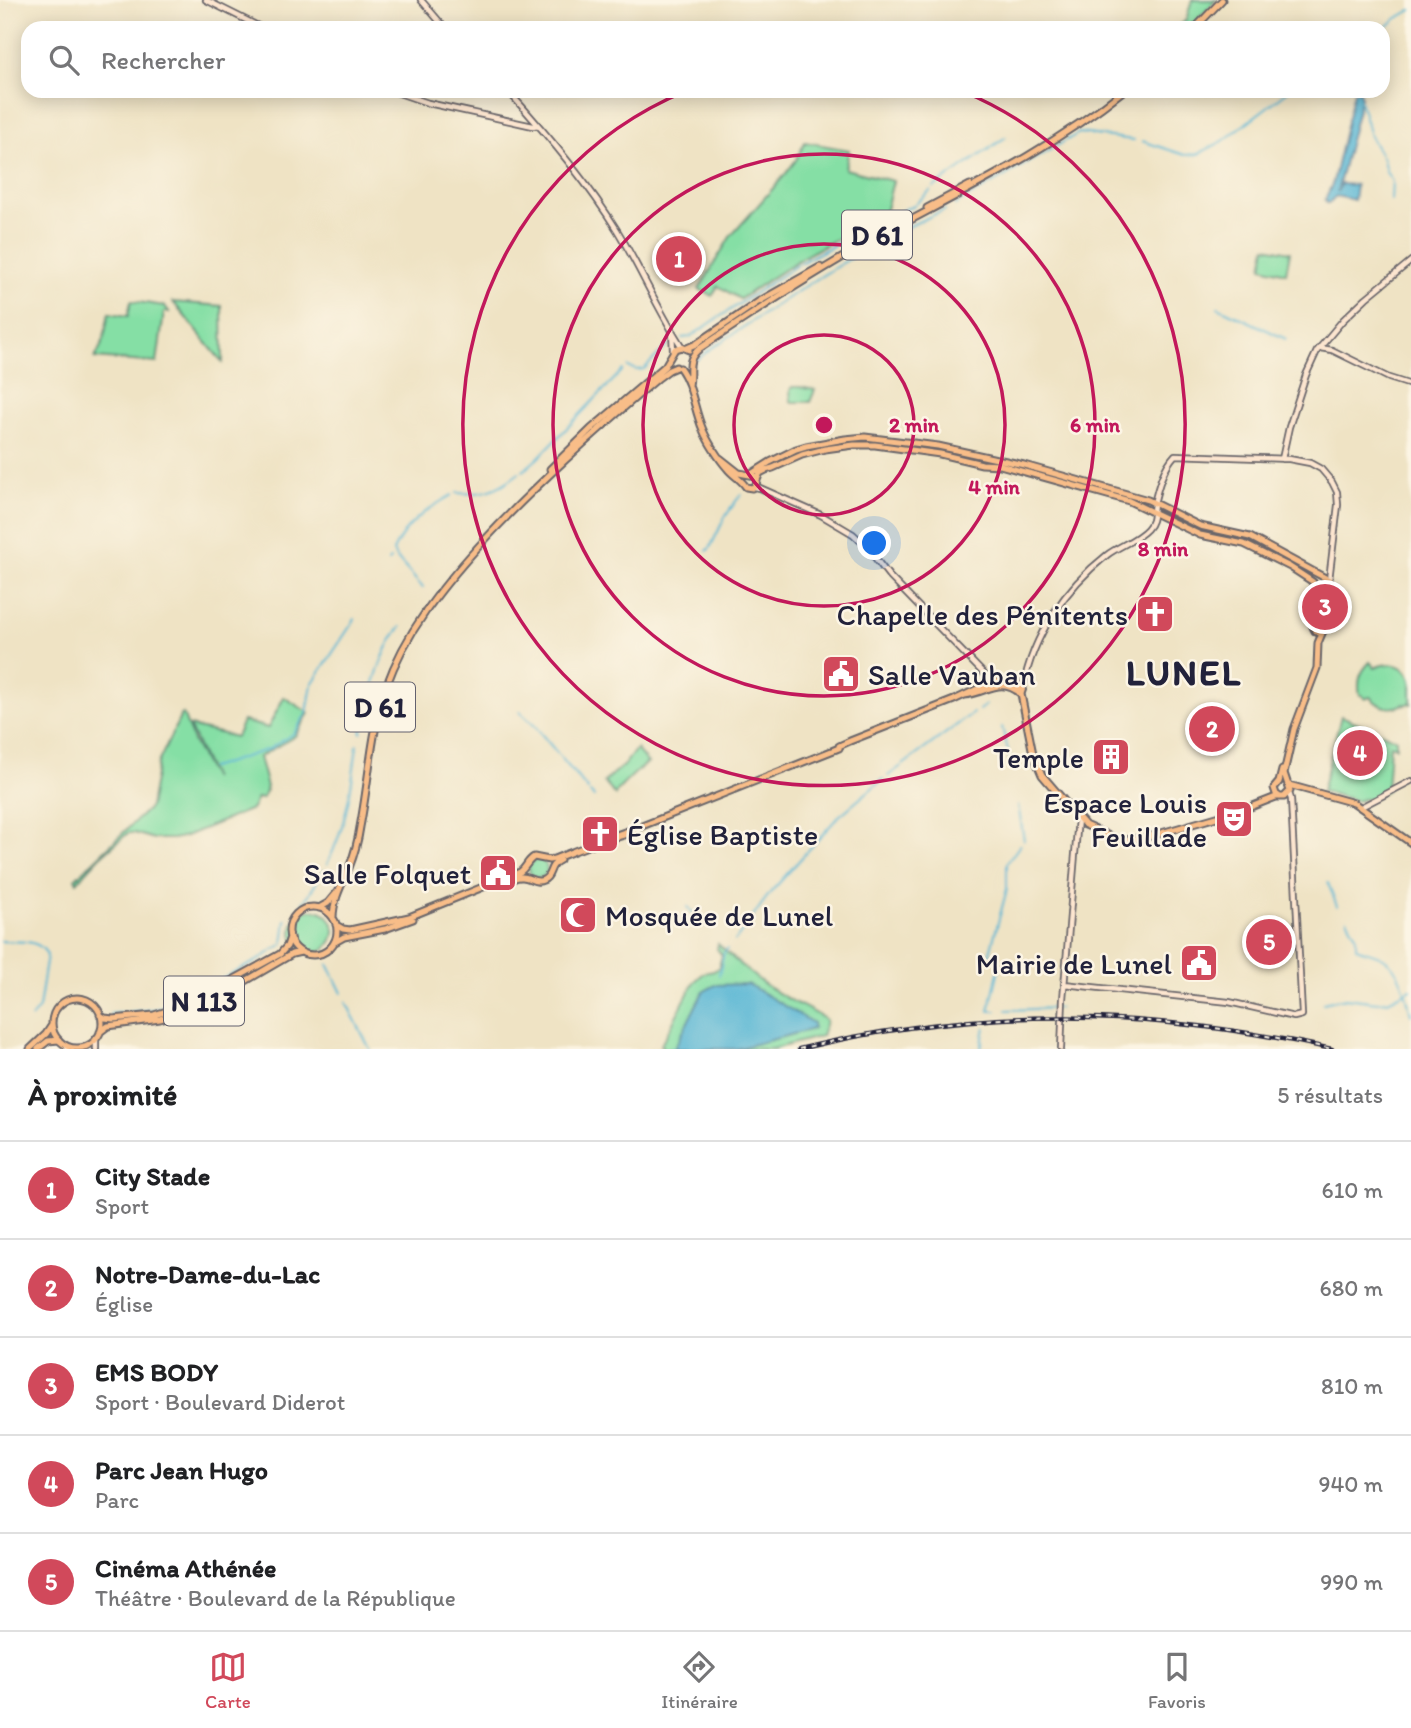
<!DOCTYPE html>
<html lang="fr">
<head>
<meta charset="utf-8">
<style>
  body { margin:0; font-family:Itim,sans-serif; background:#f2f2f2; color:#202124 }
  .you { position:absolute; left:875px; top:544px; width:24px; height:24px; margin:-18px; border:5px solid #fff; border-radius:50%; background:#1a73e8; box-shadow:0 0 0 10px #1a73e833 }
  .badge { display:grid; place-items:center; width:46px; height:46px; border-radius:50%; background:#d1495b; color:#fff; font-size:23px; font-weight:700 }
  .pin { position:absolute; translate:-50% -50%; border:4px solid #fff; box-shadow:0 2px 7px #0006 }
  .list { margin:0; padding:0; list-style:none }
  h2 { display:flex; justify-content:space-between; align-items:center; height:91px; margin:0; padding:0 28px; font-size:30px }
  h2 small { font-size:23px; font-weight:400; color:#757577 }
  .list li { display:grid; grid-template-columns:46px 1fr auto; gap:21px; align-items:center; box-sizing:border-box; height:98px; padding:0 28px; border-top:2px solid #e0e0e0 }
  .list b { display:block; font-size:26px; white-space:nowrap }
  .list p { margin:0; font-size:23px; white-space:nowrap; color:#757577 }
  .list em { font-size:23px; font-style:normal; color:#757577 }
  .icon { flex:none; width:38px; height:38px; fill:none; stroke:currentColor; stroke-width:2; stroke-linecap:round; stroke-linejoin:round }
  .map { position:relative; flex:none; width:1411px; height:1049px; overflow:hidden }
  .search { position:absolute; background:#fff; box-shadow:0 4px 18px #0003; left:21px; right:21px; top:21px; height:77px; display:flex; align-items:center; gap:18px; box-sizing:border-box; padding:0 24px; border-radius:21px; color:#757577; font-size:26px }
  .sheet { height:581px; background:#fff }
  nav { display:flex; justify-content:space-around; align-items:center; box-sizing:border-box; height:98px; border-top:2px solid #e0e0e0; background:#fff; font-size:19px; color:#757577 }
  nav a { display:grid; justify-items:center; gap:4px }
  nav .on { color:#d1495b }
  .map>svg:first-child { display:block }
  .green { fill:#85dfa5; stroke:#548070; stroke-width:2 }
  .water { fill:#55b5d4; stroke:#3c6c88; stroke-width:2 }
  .lines { fill:none; stroke-linecap:round; stroke-linejoin:round }
  .stream { stroke:#55b5d4; stroke-width:2 }
  .secondary-casing { stroke:#6a666b; stroke-width:8 }
  .primary-casing { stroke:#6a666b; stroke-width:9 }
  .secondary { stroke:#fce5cf; stroke-width:4.5 }
  .primary { stroke:#f8bd88; stroke-width:5 }
  .rail-casing { stroke:#22223b; stroke-width:4.5 }
  .rail { stroke:#fcf5e5; stroke-width:2; stroke-dasharray:5; stroke-linecap:butt }
  .ring { fill:none; stroke:#c2185b; stroke-width:3.5 }
  .labels { text-anchor:middle; dominant-baseline:central; stroke-width:5; stroke-linejoin:round; paint-order:stroke }
  .shield { fill:#fcf5e5; stroke:#63616e; stroke-width:2 }
  .shield-label { font-size:28px; font-weight:bold; fill:#22223b }
  .poi-label { font-size:30px; fill:#22223b; stroke:#fcf5e5; text-anchor:end }
  .district-label { font-size:37px; font-weight:bold; letter-spacing:2px; fill:#22223b; stroke:#fcf5e5 }
  .centre { fill:#c2185b; stroke:#fcf5e5; stroke-width:3.5 }
  .ring-label { font-size:21px; text-anchor:middle; font-weight:bold; fill:#c2185b; stroke:#fcf5e5; stroke-width:5; stroke-linejoin:round; paint-order:stroke }
</style>
</head>
<body>
<div class="map">
<svg width="1411" height="1049" viewBox="0 0 1411 1049">
  <rect width="100%" height="100%" fill="#fcf5e5"/>
  <filter id="ink" filterUnits="userSpaceOnUse"><feTurbulence type="fractalNoise" baseFrequency=".0143" numOctaves="2"/><feDisplacementMap in="SourceGraphic" scale="14" xChannelSelector="R" yChannelSelector="G"/><feConvolveMatrix kernelMatrix="1 2 1 2 8 2 1 2 1" color-interpolation-filters="sRGB"/></filter>
  <filter id="wash" filterUnits="userSpaceOnUse"><feTurbulence type="fractalNoise" baseFrequency=".00686" numOctaves="4" result="noise"/><feDisplacementMap in="SourceGraphic" scale="28" xChannelSelector="R" yChannelSelector="G"/><feGaussianBlur stdDeviation="1.57" result="paint"/><feColorMatrix in="noise" values="0 0 0 0 0 0 0 0 0 0 0 0 0 0 0 0 0 1.4 0 .05"/><feComposite in="paint" operator="in"/></filter>
  <g filter="url(#wash)">
    <rect width="100%" height="100%" fill="#efe3c4"/>
    <!-- green -->
    <path class="green" d="M1192 0H1216L1190 28H1177L1186 20Z
      M805 142 849 150 845 169 893 181 885 213 803 257 740 299 718 286 712 296 699 289 730 237 783 177 796 160Z
      M1266 247 1290 252 1286 273 1262 267Z
      M131 301 165 306 169 312H164L157 363 95 358 103 342 109 313 128 316Z
      M173 302 222 306 223 362 219 358Z
      M792 387H800L815 390 810 402H791L790 390Z
      M1370 662 1375 668C1388 661 1408 664 1411 681 1411 689 1411 697 1411 704L1409 703 1405 705 1404 704C1391 711 1379 707 1370 697L1365 699 1362 695H1360C1357 681 1360 672 1370 662Z
      M284 697 309 713 295 736 259 757 267 787 262 799 257 798 252 809 186 836 173 839H154L134 833H128L100 857 77 882 75 879 150 807 158 763 181 715 183 714 193 741 213 779 189 726 236 737 243 721 268 728Z
      M1341 716 1396 739V747L1390 745 1387 791 1369 799H1363L1358 801 1322 791Z
      M636 749 648 763C643 765 617 789 615 795L604 782 624 765Z
      M529 869a9 9 0 1 1 18 0a9 9 0 1 1-18 0Z
      M292 931a21 21 0 1 1 42 0a21 21 0 1 1-42 0Z
      M718 944C737 962 755 979 778 993 794 1003 811 1009 826 1020L822 1036 773 1049H661L663 1046 661 1045 694 982 704 973 714 971 719 967 722 955 717 949Z"/>
    <!-- water -->
    <path class="water" d="M1354 91H1360L1361 97 1337 192 1341 184 1356 185 1354 200 1336 196 1331 202 1327 203 1325 200 1333 182Z
      M748 984 813 1023V1029L736 1049H677L675 1047 703 992 715 985Z"/>
    <g class="lines">
      <!-- stream -->
      <path class="stream" d="M1383 30 1396 19 1411 10
        M1360 100 1370 136 1383 159 1386 172 1392 181 1391 200
        M1142 141 1185 155 1198 154 1223 141 1288 91
        M934 187 1006 137
        M955 205 1079 133 1134 140
        M1218 307 1286 339
        M682 338 690 337 800 263 888 217 914 205 931 190
        M697 360 709 350C785 300 861 245 945 210
        M628 367 637 370 644 369 668 345
        M523 471 537 459 623 370
        M457 493C483 495 498 490 519 473
        M707 551 710 548 725 517 741 494
        M388 562 390 560
        M423 588 395 556 393 551C405 524 427 509 452 495
        M979 710 986 705
        M520 712 533 724 588 790
        M1002 727 1008 751
        M361 733C368 704 380 649 401 627
        M1009 755 1013 767
        M211 768 269 749 294 733 307 713 312 684 355 619
        M888 776 973 713
        M590 793 594 797
        M1018 805 1024 840
        M327 864C346 827 352 786 357 745
        M1328 883 1337 906
        M302 904 310 893 324 870
        M688 907 705 926
        M1347 919 1356 935V947L1359 949C1367 952 1378 954 1385 959 1401 969 1407 998 1411 1014
        M1 941C17 942 40 938 47 955L39 1008 31 1018
        M735 941 770 893 838 817 883 779
        M989 956 1007 889V863L1020 845
        M328 964 342 993
        M719 975 724 953 727 949
        M207 987 255 962 283 944 286 920
        M346 1002 370 1049
        M1323 1003 1346 998 1377 1002 1388 1001 1411 989
        M1007 1010 1059 1008
        M996 1011H989L1000 964
        M110 1014 156 1009 201 990
        M671 1049 673 1048
        M981 1049 985 1027"/>
    </g>
  </g>
  <g filter="url(#ink)">
    <g class="lines">
      <defs>
        <path id="secondary" d="M206 0 262 28
          M421 0 445 28
          M393 91 428 103 533 126 538 125
          M508 91C547 134 586 180 617 230 640 268 658 310 682 347
          M672 332 673 351
          M1320 348 1332 350 1389 378 1411 385
          M1282 459 1289 427 1306 375 1317 351 1343 320 1366 298 1411 261
          M754 487 760 488 821 515 853 534 866 546 889 576 986 676 990 683
          M1023 688C1033 635 1065 588 1107 555 1119 546 1137 540 1147 529 1155 520 1152 514 1154 504 1158 487 1163 468 1175 455L1289 459 1310 463 1321 469 1332 482 1337 492 1338 505 1329 580
          M1361 807 1411 781
          M1064 984 1229 1002 1294 1017 1302 1015 1291 799 1289 793
          M65 1045 67 1049
          M96 1049V1038
          M1061 1049 1063 999 1078 818"/>
        <path id="primary" d="M1195 28 1222 0
          M927 208 970 185
          M687 348 696 344 758 302 820 267
          M680 368C693 386 694 410 703 430 708 442 719 459 727 468 733 476 741 479 746 487L752 488 756 485 757 480 755 476 739 473 720 458
          M689 386C692 370 685 361 699 349 751 314 803 280 857 249 947 199 1042 156 1123 91
          M550 469 591 429 665 366 675 349 682 347 689 350
          M751 474 770 462 796 449 806 446 845 439 865 437 938 446 1024 465 1148 500 1200 526 1250 537 1329 580 1326 624 1318 643 1317 668 1294 729 1284 773 1290 791 1284 797H1276L1248 808 1144 838 1123 840 1114 838 1085 825 1042 775 1033 754 1021 694 1023 688 1001 681 990 683 954 700 850 741 839 746V748
          M757 480 760 473 766 470 773 468 802 455 825 449 854 445H875L940 454 982 464 1000 465 1129 501 1200 535 1244 544 1290 567 1313 582V627L1315 631 1321 635
          M965 695C987 693 1000 676 1021 694
          M1289 785 1354 803 1411 843
          M1280 797 1276 794 1274 788 1279 782 1282 770
          M611 838 616 835 642 826 839 748
          M500 885C506 882 514 877 521 877 529 876 535 884 543 880 553 876 547 866 560 860
          M289 931a24 24 0 1 1 48 0a24 24 0 1 1-48 0Z
          M319 908 328 903 338 891
          M333 918C333 900 342 884 349 868 354 855 358 841 360 827 369 781 371 732 386 687 405 633 441 588 479 546 534 486 595 432 657 379L669 370 676 367
          M336 925 343 929 350 930 409 917 520 872C526 868 527 861 534 857L549 860 554 859C572 852 591 844 609 839 621 836 632 834 642 826
          M335 942 344 937 385 929 413 919
          M52 1023a25 25 0 1 1 50 0a25 25 0 1 1-50 0Z
          M100 1015 105 1018 113 1019 154 1015 167 1011 207 994 280 954 287 946 290 937
          M100 1032 108 1026 160 1019 176 1014 232 989 292 954 301 952
          M30 1049 46 1034 52 1025
          M38 1049 48 1041 59 1040"/>
      </defs>
      <!-- secondary casing -->
      <use href="#secondary" class="secondary-casing"/>
      <!-- primary casing -->
      <use href="#primary" class="primary-casing"/>
      <!-- secondary -->
      <use href="#secondary" class="secondary"/>
      <!-- primary -->
      <use href="#primary" class="primary"/>
      <defs>
        <path id="rail" d="M799 1049C978 1005 1152 1009 1332 1049"/>
      </defs>
      <!-- rail casing -->
      <use href="#rail" class="rail-casing"/>
      <!-- rail -->
      <use href="#rail" class="rail"/>
    </g>
  </g>
  <!-- distance rings -->
  <g class="ring">
    <circle cx="824" cy="425" r="90"/>
    <circle cx="824" cy="425" r="181"/>
    <circle cx="824" cy="425" r="271"/>
    <path d="M962 91A361 361 0 1 1 686 91"/>
  </g>
  <!-- icons -->
  <defs>
    <symbol id="church-square" viewBox="-11 -11 22 22"><rect x="-9" y="-9" width="18" height="18" rx="4" fill="#d1495b" stroke="#fcf5e5"/><path d="M-1.2-6h2.4v3.5h3.3v2.4h-3.3V6h-2.4V-.1h-3.3v-2.4h3.3Z" fill="#fff"/></symbol>
    <symbol id="civic-square" viewBox="-11 -11 22 22"><rect x="-9" y="-9" width="18" height="18" rx="4" fill="#d1495b" stroke="#fcf5e5"/><path d="M-.6-6.5H3V-4.5H.6V-3L4-1V1h2V6H-6V1h2V-1L-.6-3ZM-1.2 2.5V6h2.4V2.5Z" fill="#fff"/></symbol>
    <symbol id="building-square" viewBox="-11 -11 22 22"><rect x="-9" y="-9" width="18" height="18" rx="4" fill="#d1495b" stroke="#fcf5e5"/><path d="M-4-6H4V6H1V3H-1V6H-4ZM-2.5-4.3h1.7v1.8h-1.7ZM.8-4.3h1.7v1.8H.8ZM-2.5-1h1.7V.8h-1.7ZM.8-1h1.7V.8H.8Z" fill="#fff"/></symbol>
    <symbol id="theatre-square" viewBox="-11 -11 22 22"><rect x="-9" y="-9" width="18" height="18" rx="4" fill="#d1495b" stroke="#fcf5e5"/><path d="M-5-5.5Q0-4 5-5.5V0Q5 5 0 6Q-5 5-5 0ZM-3.3-2.5H-1v1.5H-3.3ZM1-2.5H3.3v1.5H1ZM-2.8 1Q0 5.5 2.8 1Z" fill="#fff"/></symbol>
    <symbol id="mosque-square" viewBox="-11 -11 22 22"><rect x="-9" y="-9" width="18" height="18" rx="4" fill="#d1495b" stroke="#fcf5e5"/><path d="M3.5-4.9A6 6 0 1 0 3.5 4.9A5 5 0 1 1 3.5-4.9Z" fill="#fff"/></symbol>
  </defs>
  <g fill-rule="evenodd">
    <use href="#church-square" x="1133" y="592" width="44" height="44"/>
    <use href="#civic-square" x="819" y="652" width="44" height="44"/>
    <use href="#building-square" x="1089" y="735" width="44" height="44"/>
    <use href="#theatre-square" x="1212" y="797" width="44" height="44"/>
    <use href="#church-square" x="578" y="812" width="44" height="44"/>
    <use href="#civic-square" x="476" y="851" width="44" height="44"/>
    <use href="#mosque-square" x="556" y="893" width="44" height="44"/>
    <use href="#civic-square" x="1177" y="941" width="44" height="44"/>
  </g>
  <g class="labels">
    <!-- shield labels -->
    <g class="shield">
      <rect x="842" y="210.5" width="70" height="49" rx="5"/>
      <rect x="345" y="682.5" width="70" height="49" rx="5"/>
      <rect x="164" y="976.5" width="80" height="49" rx="5"/>
    </g>
    <g class="shield-label">
      <text x="877" y="235">D 61</text>
      <text x="380" y="707">D 61</text>
      <text x="204" y="1001">N 113</text>
    </g>
    <!-- poi labels -->
    <g class="poi-label">
      <text x="1128" y="614">Chapelle des Pénitents</text>
      <text x="868" y="674" text-anchor="start">Salle Vauban</text>
      <text x="1084" y="757">Temple</text>
      <text x="1207" y="802">Espace Louis<tspan x="1207" dy="34">Feuillade</tspan></text>
      <text x="627" y="834" text-anchor="start">Église Baptiste</text>
      <text x="471" y="873">Salle Folquet</text>
      <text x="605" y="915" text-anchor="start">Mosquée de Lunel</text>
      <text x="1172" y="963">Mairie de Lunel</text>
    </g>
    <!-- district labels -->
    <g class="district-label">
      <text x="1184" y="672">LUNEL</text>
    </g>
  </g>
  <circle cx="824" cy="425" r="10" class="centre"/>
  <g class="ring-label">
    <text x="914" y="432">2 min</text>
    <text x="1095" y="432">6 min</text>
    <text x="994" y="494">4 min</text>
    <text x="1163" y="556">8 min</text>
  </g>
</svg>
<div class="you"></div>
<div class="pin badge" style="left:679px;top:259px">1</div>
<div class="pin badge" style="left:1212px;top:729px">2</div>
<div class="pin badge" style="left:1325px;top:607px">3</div>
<div class="pin badge" style="left:1360px;top:753px">4</div>
<div class="pin badge" style="left:1269px;top:942px">5</div>
<div class="search"><svg class="icon" aria-label="search" viewBox="0 0 24 24"><circle cx="10" cy="10" r="6"/><path d="M15 15l6 6"/></svg>Rechercher</div>
</div>
<section class="sheet">
<h2>À proximité<small>5 résultats</small></h2>
<ul class="list">
<li><span class="badge">1</span><div><b>City Stade</b><p>Sport</p></div><em>610 m</em></li>
<li><span class="badge">2</span><div><b>Notre-Dame-du-Lac</b><p>Église</p></div><em>680 m</em></li>
<li><span class="badge">3</span><div><b>EMS BODY</b><p>Sport · Boulevard Diderot</p></div><em>810 m</em></li>
<li><span class="badge">4</span><div><b>Parc Jean Hugo</b><p>Parc</p></div><em>940 m</em></li>
<li><span class="badge">5</span><div><b>Cinéma Athénée</b><p>Théâtre · Boulevard de la République</p></div><em>990 m</em></li>
</ul>
</section>
<nav>
<a class="on"><svg class="icon" aria-label="map" viewBox="0 0 24 24"><path d="M3 6l6-2 6 2 6-2v14l-6 2-6-2-6 2zM9 4v14M15 6v14"/></svg>Carte</a>
<a><svg class="icon" aria-label="directions" viewBox="0 0 24 24"><path d="M12 3l9 9-9 9-9-9zM9 14v-3h6M13 9l2 2-2 2"/></svg>Itinéraire</a>
<a><svg class="icon" aria-label="saved" viewBox="0 0 24 24"><path d="M7 4h10v16l-5-4-5 4z"/></svg>Favoris</a>
</nav>
</body>
</html>
